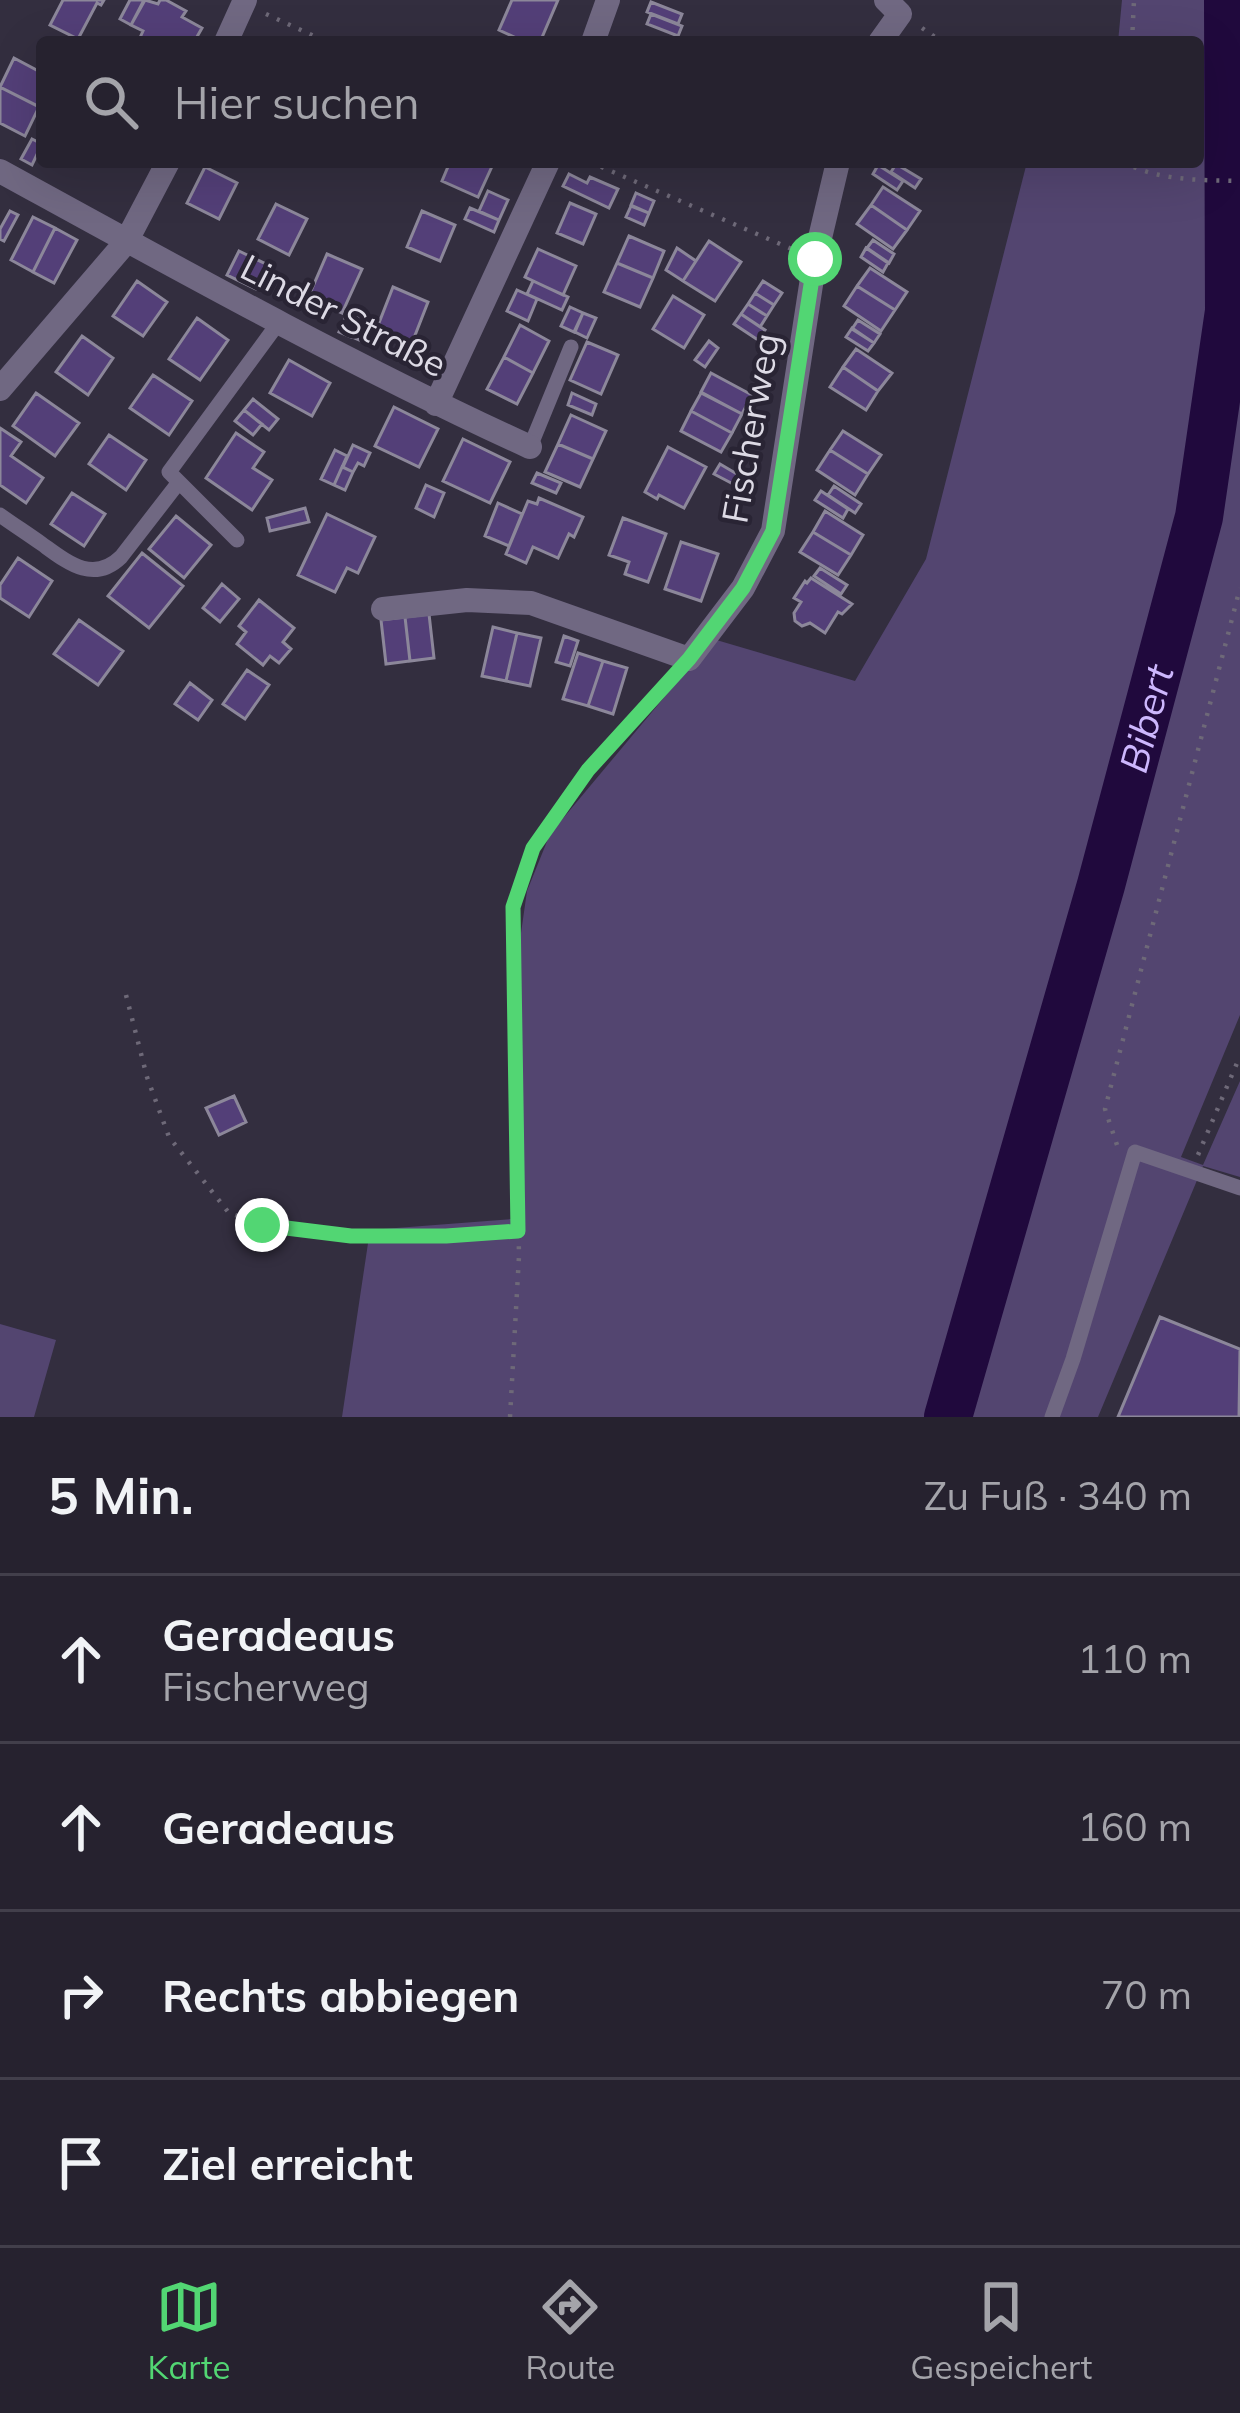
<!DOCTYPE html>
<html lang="de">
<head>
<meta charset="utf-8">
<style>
  body { margin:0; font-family:Mulish,sans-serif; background:#322f3b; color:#f1f3f6 }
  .stop { position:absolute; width:36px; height:36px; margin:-27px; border:9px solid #52d673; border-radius:50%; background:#fff }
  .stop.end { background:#52d673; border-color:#fff; box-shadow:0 3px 12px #0008 }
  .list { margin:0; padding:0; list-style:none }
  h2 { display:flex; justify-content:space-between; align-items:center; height:156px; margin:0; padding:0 48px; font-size:51px }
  h2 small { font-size:39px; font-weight:400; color:#a4a4aa }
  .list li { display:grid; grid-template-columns:78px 1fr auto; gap:36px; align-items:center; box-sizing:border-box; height:168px; padding:0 48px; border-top:3px solid #423f4b }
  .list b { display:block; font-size:45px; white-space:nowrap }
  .list p { margin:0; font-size:39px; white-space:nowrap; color:#a4a4aa }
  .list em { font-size:39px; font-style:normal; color:#a4a4aa }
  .icon { flex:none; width:66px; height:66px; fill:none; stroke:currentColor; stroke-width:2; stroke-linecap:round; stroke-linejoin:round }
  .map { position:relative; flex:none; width:1240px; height:1417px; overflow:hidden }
  .search { position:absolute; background:#26222f; box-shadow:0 12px 48px #0002; left:36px; right:36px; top:36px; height:132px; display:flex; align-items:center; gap:30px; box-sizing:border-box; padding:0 42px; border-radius:12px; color:#a4a4aa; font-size:45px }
  .sheet { height:828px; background:#26222f }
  nav { display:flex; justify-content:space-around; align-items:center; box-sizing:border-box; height:168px; border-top:3px solid #423f4b; background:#26222f; font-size:33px; color:#a4a4aa }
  nav a { display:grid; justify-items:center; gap:6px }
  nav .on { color:#52d673 }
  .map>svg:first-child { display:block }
  .green { fill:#534570 }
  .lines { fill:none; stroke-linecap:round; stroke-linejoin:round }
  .river { stroke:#20093d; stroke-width:48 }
  .building { fill:#533f78; stroke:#8c879a; stroke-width:3 }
  .path { stroke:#6e6978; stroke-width:4.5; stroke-dasharray:3 9; stroke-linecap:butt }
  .service { stroke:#706882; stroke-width:15 }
  .minor { stroke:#706882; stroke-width:24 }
  .route { stroke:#52d673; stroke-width:15 }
  .labels { text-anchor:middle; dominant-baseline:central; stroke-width:9; stroke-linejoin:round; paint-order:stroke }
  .street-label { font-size:36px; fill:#dddae5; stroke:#292434 }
  .water-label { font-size:39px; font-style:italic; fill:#cdb7fd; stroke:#292434 }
</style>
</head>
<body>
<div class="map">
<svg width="1240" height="1417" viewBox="0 0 1240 1417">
  <rect width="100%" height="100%" fill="#332e3f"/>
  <!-- green -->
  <path class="green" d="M1122 0H1240V1015L1181 1157 1203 1165 1240 1081V1177L1203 1166 1098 1417H342L370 1230 525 1218 518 954 527 891 550 834 713 639 855 681 926 559 1027 162H1102L1107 165 1108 162H1198V42H1118Z
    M0 1324 56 1340 34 1417H0Z"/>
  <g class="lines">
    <!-- river -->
    <path class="river" id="s1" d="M948 1417 1101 885 1199 517 1229 311 1228 0"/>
  </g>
  <!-- building -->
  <path class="building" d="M63 0H104L101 5 97 3 78 39 50 25Z
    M130 0H144L131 25 120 19Z
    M145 0 158 4 160 0H166L186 11 182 17 202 28 194 42H138L143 31 131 25Z
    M512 0H558L540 42H525L499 30Z
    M651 2 682 14 678 24 647 12Z
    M651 14 682 26 678 36 647 24Z
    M14 58 42 73V102L40 107 0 87Z
    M0 87 39 107 25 136 0 123Z
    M32 139 42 144 32 165 21 159Z
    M450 162H494L478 197 442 181Z
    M896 164 921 179 915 188 891 172Z
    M878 165 903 181 897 190 873 174Z
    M205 167 237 183 219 219 187 203Z
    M569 174 587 183 590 177 618 189 609 208 563 186Z
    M883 187 920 211 907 230 871 205Z
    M488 191 508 200 499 220 479 211Z
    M636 193 654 201 649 213 631 205Z
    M570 203 596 214 583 244 557 233Z
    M276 204 307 219 289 255 258 239Z
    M871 205 907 230 893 249 857 224Z
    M631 206 649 213 644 225 626 217Z
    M470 208 499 220 494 232 465 219Z
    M10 211 18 215 4 241 0 239V229Z
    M422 211 455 225 440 261 407 247Z
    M33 217 55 228 33 272 11 260Z
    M55 228 77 240 54 283 33 272Z
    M629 236 664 251 653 278 617 263Z
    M873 240 894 254 889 263 867 248Z
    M709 241 741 262 715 301 683 281Z
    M677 248 696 261 683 281 666 270Z
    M866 248 888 263 883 272 861 257Z
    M538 249 576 266 563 295 525 277Z
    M239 251 268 265 256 289 227 275Z
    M327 254 362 269 342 313 308 298Z
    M617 263 653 278 640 307 604 292Z
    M870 268 907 292 895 310 857 286Z
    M137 281 167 302 143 336 113 316Z
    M533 281 568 297 562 310 527 294Z
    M763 281 782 293 774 305 755 293Z
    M857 286 895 310 881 331 844 306Z
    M393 287 428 302 412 343 377 328Z
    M517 290 537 299 528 321 507 311Z
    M755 293 774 305 767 316 748 304Z
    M673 296 704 315 684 348 653 329Z
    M748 304 767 316 760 327 741 314Z
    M570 307 583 313 574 332 561 326Z
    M348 312 360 317 351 337 339 332Z
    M583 313 596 318 587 338 575 332Z
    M741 314 765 330 758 340 734 324Z
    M360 317 372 322 364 342 352 337Z
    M197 318 228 340 200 380 169 359Z
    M858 320 880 334 874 343 852 329Z
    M520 325 549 341 533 373 504 357Z
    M852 328 874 343 868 351 846 337Z
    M82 336 113 358 88 395 56 372Z
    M709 341 718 348 705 367 695 360Z
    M587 342 618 355 601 394 570 380Z
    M856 349 892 373 878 391 843 367Z
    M504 357 533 373 517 404 487 389Z
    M289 360 330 383 312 416 270 393Z
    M843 367 878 391 866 410 830 387Z
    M711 373 752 395 742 414 701 392Z
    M153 375 192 401 169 435 130 408Z
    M36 393 79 423 55 456 13 426Z
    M572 393 596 404 592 415 568 405Z
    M701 393 742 414 732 433 691 411Z
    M253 399 278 419 269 430 244 410Z
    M394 407 438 429 419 467 375 446Z
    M244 410 262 424 253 435 235 421Z
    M691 411 732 433 721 452 681 431Z
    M571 415 606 431 593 459 558 444Z
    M0 428 21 442 11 456 43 478 26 503 0 485Z
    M843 431 881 455 868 474 830 450Z
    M236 433 264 452 253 468 272 480 252 510 206 478Z
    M109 435 146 460 126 490 89 464Z
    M463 439 510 462 490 503 443 481Z
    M558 444 593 459 580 487 545 472Z
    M353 445 370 453 364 466 358 463 353 472 343 467Z
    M668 447 706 467 684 508 659 495 657 499 645 492Z
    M335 450 347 456 334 485 321 479Z
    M830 450 868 474 855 495 817 470Z
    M720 464 742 477 737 486 714 474Z
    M342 467 353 472 345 490 334 485Z
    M537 473 561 483 556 493 532 483Z
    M426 485 444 493 434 517 416 508Z
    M834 486 861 504 855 513 828 495Z
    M821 491 848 509 843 518 815 500Z
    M72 493 105 514 84 546 51 524Z
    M539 498 583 517 574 537 569 534 558 558 533 547 526 563 506 554 528 501 537 504Z
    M498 503 522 514 509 546 485 536Z
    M305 508 309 522 270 531 267 518Z
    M825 511 863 535 851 555 813 532Z
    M327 514 375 537 358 573 347 568 335 592 298 575Z
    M176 516 211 545 184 578 149 549Z
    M623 518 666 534 648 582 625 574 629 562 609 555Z
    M813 532 851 555 838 575 800 552Z
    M681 542 718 554 701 601 665 589Z
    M142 553 183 586 149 628 108 596Z
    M18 558 52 581 29 617 0 598V585Z
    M820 568 847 585 841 594 814 576Z
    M811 578 852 604 842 614 838 612 825 633 810 623 802 626 795 621 794 613 801 602 794 598 805 581 807 583Z
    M222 584 239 599 220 622 203 608Z
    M259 600 294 628 283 642 291 649 279 663 270 656 263 665 237 644 246 632 239 626Z
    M429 614 434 658 410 661 405 617Z
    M405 617 410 661 386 664 381 620Z
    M79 620 123 651 98 685 54 654Z
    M493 627 517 633 506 681 482 676Z
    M517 633 541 638 530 686 506 681Z
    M564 636 578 641 570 666 556 662Z
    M578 653 603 661 588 706 563 699Z
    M603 661 627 668 613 714 588 706Z
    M247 670 269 685 245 719 223 704Z
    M190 683 212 700 198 720 175 704Z
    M234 1096 246 1122 219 1135 206 1108Z
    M1160 1317 1240 1349 1239 1417H1118Z"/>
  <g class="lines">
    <!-- path -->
    <path class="path" d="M266 14 327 42
      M922 28 942 42
      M1132 42 1134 0
      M590 162 794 250
      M1123 162C1159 181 1200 180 1240 181
      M126 995 147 1077 169 1137 229 1213 263 1225 351 1236H446L519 1231
      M1117 1145 1105 1109 1240 588
      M1198 1155 1240 1056
      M510 1417 519 1256 513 907 533 848 588 770 669 681"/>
    <!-- service -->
    <path class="service" d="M530 447 571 347
      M0 515C14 525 28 534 42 544 67 562 93 584 121 557L179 482
      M237 540 169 472 279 322
      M1052 1417 1073 1359 1135 1152 1240 1188"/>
    <!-- minor -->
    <path class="minor" d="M226 42 245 0
      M593 42 608 0
      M880 42 900 14 886 0
      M0 171C175 267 349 364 530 447
      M0 389 126 242 168 162
      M436 404 548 162
      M383 609 467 600 531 603 689 659 743 588 773 531 815 259 838 162"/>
  </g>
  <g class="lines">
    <!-- route -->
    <path class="route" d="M262 1225 351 1236H446L518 1231 513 907 533 848 588 770 689 659 743 588 773 531 815 259"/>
  </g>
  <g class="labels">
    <!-- street labels -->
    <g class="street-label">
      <text transform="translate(344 315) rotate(27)">Linder Straße</text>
      <text transform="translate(750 428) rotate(-80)">Fischerweg</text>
    </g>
    <!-- water labels -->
    <g class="water-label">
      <text stroke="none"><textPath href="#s1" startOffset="726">Bibert</textPath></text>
    </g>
  </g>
</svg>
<div class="stop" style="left:815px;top:259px"></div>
<div class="stop end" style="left:262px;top:1225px"></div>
<div class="search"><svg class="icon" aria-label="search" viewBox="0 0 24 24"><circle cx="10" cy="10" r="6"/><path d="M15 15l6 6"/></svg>Hier suchen</div>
</div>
<section class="sheet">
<h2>5 Min.<small>Zu Fuß · 340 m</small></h2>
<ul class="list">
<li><svg class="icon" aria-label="ahead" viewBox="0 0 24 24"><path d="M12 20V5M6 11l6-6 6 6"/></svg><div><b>Geradeaus</b><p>Fischerweg</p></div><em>110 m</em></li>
<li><svg class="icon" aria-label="ahead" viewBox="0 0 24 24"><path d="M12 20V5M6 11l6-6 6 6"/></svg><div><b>Geradeaus</b></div><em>160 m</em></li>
<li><svg class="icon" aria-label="right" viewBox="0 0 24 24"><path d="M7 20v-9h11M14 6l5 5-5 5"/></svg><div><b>Rechts abbiegen</b></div><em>70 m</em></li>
<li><svg class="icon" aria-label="arrive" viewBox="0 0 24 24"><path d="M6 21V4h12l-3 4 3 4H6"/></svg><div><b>Ziel erreicht</b></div></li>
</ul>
</section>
<nav>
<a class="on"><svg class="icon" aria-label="map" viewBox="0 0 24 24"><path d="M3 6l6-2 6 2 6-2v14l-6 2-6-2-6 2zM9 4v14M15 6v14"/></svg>Karte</a>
<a><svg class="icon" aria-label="directions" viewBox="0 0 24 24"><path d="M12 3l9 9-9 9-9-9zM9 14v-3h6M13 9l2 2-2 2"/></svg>Route</a>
<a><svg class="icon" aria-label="saved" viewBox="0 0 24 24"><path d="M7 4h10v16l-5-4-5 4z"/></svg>Gespeichert</a>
</nav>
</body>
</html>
